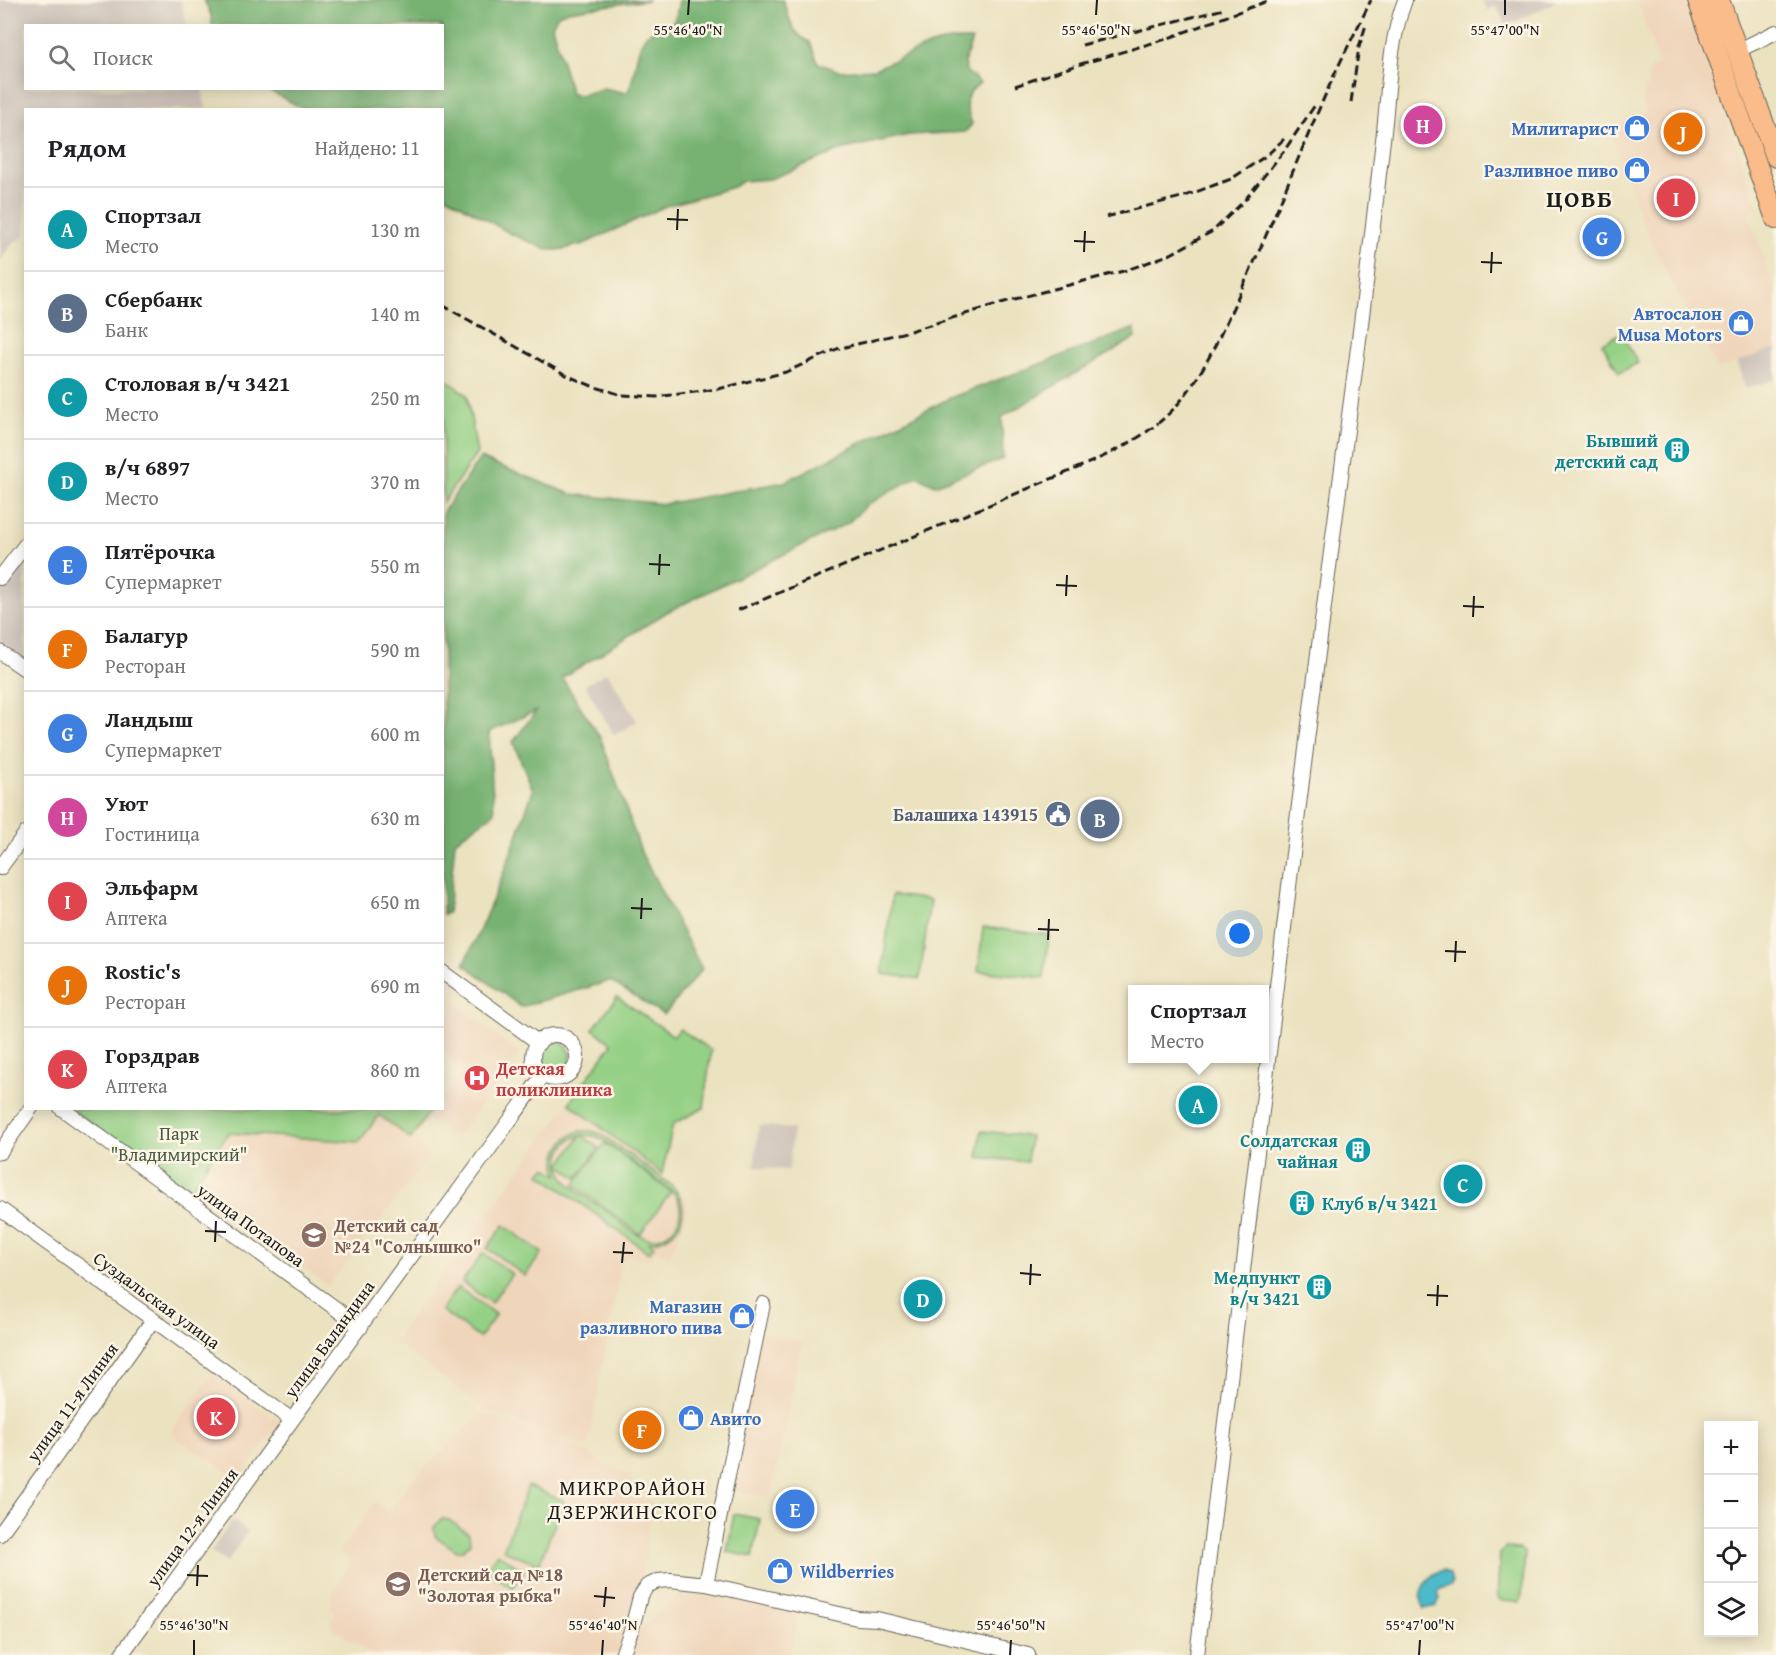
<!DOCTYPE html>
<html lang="ru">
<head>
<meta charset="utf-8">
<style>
  body { margin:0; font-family:"Gentium Book Plus",serif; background:#f2f2f2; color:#202124 }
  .controls { position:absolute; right:18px; bottom:18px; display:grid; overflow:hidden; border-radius:0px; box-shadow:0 3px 15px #0003 }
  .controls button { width:54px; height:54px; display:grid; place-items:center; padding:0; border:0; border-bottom:2px solid #e0e0e0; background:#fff; color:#202124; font:30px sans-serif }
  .you { position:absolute; left:1240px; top:934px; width:21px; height:21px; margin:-15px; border:4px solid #fff; border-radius:50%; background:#1a73e8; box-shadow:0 0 0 9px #1a73e833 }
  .badge { display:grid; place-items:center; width:39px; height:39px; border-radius:50%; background:#b45309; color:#fff; font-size:20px; font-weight:700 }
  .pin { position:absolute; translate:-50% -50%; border:3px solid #fff; box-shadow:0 2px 6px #0006 }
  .popup { position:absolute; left:1128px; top:985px; width:141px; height:78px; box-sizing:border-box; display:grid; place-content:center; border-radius:0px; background:#fff; filter:drop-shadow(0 2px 4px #0005); font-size:20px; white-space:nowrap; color:#757577 }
  .popup b { font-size:22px; color:#202124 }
  .popup::after { content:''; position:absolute; left:50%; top:100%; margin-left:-12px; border:12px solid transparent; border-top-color:#fff }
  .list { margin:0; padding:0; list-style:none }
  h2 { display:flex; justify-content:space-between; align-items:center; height:78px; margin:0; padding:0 24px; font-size:26px }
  h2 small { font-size:20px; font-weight:400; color:#757577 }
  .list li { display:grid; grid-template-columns:39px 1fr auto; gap:18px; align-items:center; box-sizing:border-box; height:84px; padding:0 24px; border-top:2px solid #e0e0e0 }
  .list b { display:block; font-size:22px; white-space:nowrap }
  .list p { margin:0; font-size:20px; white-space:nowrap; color:#757577 }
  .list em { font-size:20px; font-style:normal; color:#757577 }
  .icon { flex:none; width:33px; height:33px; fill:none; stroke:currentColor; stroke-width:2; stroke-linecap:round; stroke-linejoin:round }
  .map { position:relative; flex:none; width:1776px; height:1655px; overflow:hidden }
  .search { position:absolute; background:#fff; box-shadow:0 3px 15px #0003; left:24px; top:24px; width:420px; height:66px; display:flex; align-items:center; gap:15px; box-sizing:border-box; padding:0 21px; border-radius:0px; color:#757577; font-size:22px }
  .panel { position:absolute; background:#fff; box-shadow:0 3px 15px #0003; left:24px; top:108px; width:420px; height:1002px; border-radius:0px }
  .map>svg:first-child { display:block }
  .built { fill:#efd6bb }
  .industrial { fill:#cdc2b9 }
  .green { fill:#94d085; stroke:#587650; stroke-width:1.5; fill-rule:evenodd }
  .forest { fill:#77b272; stroke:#4a6747; stroke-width:1.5 }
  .water { fill:#4ebac9; stroke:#356b72; stroke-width:1.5 }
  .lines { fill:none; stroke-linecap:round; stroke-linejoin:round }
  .minor-casing { stroke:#646155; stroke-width:16 }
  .highway-casing { stroke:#646155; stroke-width:22 }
  .minor { stroke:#fff; stroke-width:14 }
  .highway { stroke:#fabc8b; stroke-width:20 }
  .rail { stroke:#1c1c1c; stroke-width:3; stroke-dasharray:9 4.5; stroke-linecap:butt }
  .ticks { fill:none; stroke:#1c1c1c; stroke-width:2 }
  .labels { text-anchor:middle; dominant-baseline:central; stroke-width:5; stroke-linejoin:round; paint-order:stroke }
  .shop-label { font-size:18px; font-weight:bold; fill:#366cbe; stroke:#fcf5e5; text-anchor:end }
  .culture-label { font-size:18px; font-weight:bold; fill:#0d838f; stroke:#fcf5e5; text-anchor:end }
  .service-label { font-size:18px; font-weight:bold; fill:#4e5e75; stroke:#fcf5e5; text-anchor:end }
  .health-label { font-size:18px; font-weight:bold; fill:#be3a42; stroke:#fcf5e5; text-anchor:start }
  .park-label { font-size:18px; fill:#465b41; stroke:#fcf5e5 }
  .street-label { font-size:18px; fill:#1c1c1c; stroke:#fcf5e5 }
  .education-label { font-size:18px; font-weight:bold; fill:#785e54; stroke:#fcf5e5; text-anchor:start }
  .quarter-label { font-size:21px; letter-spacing:1.5px; fill:#1c1c1c; stroke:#fcf5e5 }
  .district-label { font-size:24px; font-weight:bold; letter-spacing:1.5px; fill:#1c1c1c; stroke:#fcf5e5 }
  .ticks-label { font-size:15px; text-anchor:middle; fill:#1c1c1c; stroke:#fcf5e5; stroke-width:5; stroke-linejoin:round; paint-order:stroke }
</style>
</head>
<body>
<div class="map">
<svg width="1776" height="1655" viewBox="0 0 1776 1655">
  <rect width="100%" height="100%" fill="#fcf5e5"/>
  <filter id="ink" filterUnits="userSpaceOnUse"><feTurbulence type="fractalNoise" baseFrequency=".0167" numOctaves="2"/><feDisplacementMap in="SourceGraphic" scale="12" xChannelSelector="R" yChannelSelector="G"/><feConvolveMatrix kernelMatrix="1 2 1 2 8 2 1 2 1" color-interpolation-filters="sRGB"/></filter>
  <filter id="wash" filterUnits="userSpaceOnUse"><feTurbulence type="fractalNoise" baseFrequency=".008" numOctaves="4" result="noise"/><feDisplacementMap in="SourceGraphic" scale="24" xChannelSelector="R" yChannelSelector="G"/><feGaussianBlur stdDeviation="1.35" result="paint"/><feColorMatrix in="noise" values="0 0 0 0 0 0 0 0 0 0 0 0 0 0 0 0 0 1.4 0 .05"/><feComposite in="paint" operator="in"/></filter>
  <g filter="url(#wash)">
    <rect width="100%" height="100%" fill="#ebe2c0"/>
    <!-- built -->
    <path class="built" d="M1637 0H1685L1759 209 1748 213 1776 292V348L1718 369 1649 239 1608 127 1646 113 1642 104 1650 69 1659 65Z
      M443 995 521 1053 456 1139 427 1119 435 1109 442 1108 443 1098 464 1069 443 1053Z
      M569 1103 662 1174 687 1200V1211L680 1233 669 1256 655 1251 652 1259 628 1256 621 1262 588 1447 557 1438 485 1410 393 1341Z
      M379 1115 431 1155 328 1286 193 1185 228 1133 359 1142Z
      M760 1332 802 1341 771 1498 728 1489Z
      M212 1375 280 1422 239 1480 170 1433Z
      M483 1413 587 1451 596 1459 632 1476 630 1498 651 1500 645 1562 621 1648 616 1655H373L329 1626 336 1614 329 1609 332 1601 329 1600 350 1562 339 1553 375 1502 389 1511 410 1481Z
      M686 1590 799 1614 789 1655H628L635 1633Z"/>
    <!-- industrial -->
    <path class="industrial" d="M0 0H181L187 25 26 26V88L202 89 206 109 26 110 25 236 13 243 0 261Z
      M1482 0H1559L1507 26 1496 6 1487 10Z
      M1776 348V379L1745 389 1737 362Z
      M25 553V660L0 641V588Z
      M607 672 637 721 614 735 585 685Z
      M759 1125 793 1129 789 1170 754 1167Z
      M232 1520 248 1531 227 1563 211 1552Z"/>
    <!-- green -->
    <path class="green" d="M1621 333 1638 363 1619 373 1602 343Z
      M443 377 467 395 477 453 443 502Z
      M892 895 930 900 920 979 882 974Z
      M983 927 1049 935 1044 978 978 971Z
      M617 997 674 1036 680 1029 711 1050 704 1108 673 1124 662 1174 569 1103 612 1044 593 1029Z
      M539 1057a16 16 0 1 1 32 0a16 16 0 1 1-32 0Z
      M71 1109H431L411 1139 379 1115 359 1142 228 1133 188 1193Z
      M580 1131H591L601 1134 671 1185C695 1207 680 1242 649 1242L654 1246 649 1253 540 1174 546 1167 558 1175C552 1156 560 1138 580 1131ZM581 1135 560 1165 577 1178 599 1148 582 1135 594 1136 602 1139 675 1194C681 1204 682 1215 676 1225 670 1235 659 1240 648 1238 634 1236 620 1221 609 1213 590 1199 551 1181 561 1153 564 1143 572 1138 581 1135Z
      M981 1131 1030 1136 1027 1162 978 1157Z
      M605 1143 671 1192 640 1234 574 1185Z
      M504 1225 542 1253 525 1276 487 1248Z
      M483 1253 512 1274 491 1303 462 1282Z
      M458 1287 496 1315 479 1338 441 1310Z
      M528 1486 564 1501 539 1564 503 1550Z
      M734 1514 760 1519 753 1557 727 1552Z
      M442 1519 449 1520 469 1534 470 1543 463 1550 457 1551 435 1536 434 1527Z
      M1506 1548 1520 1549 1525 1553 1522 1597 1518 1602 1502 1601 1497 1598 1500 1553Z
      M497 1553 524 1571 513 1588 486 1570Z"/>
    <!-- forest -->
    <path class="forest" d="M204 0H649L568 11 558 15 552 26 571 94 582 95 604 88 627 93C637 77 633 55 644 38 651 26 668 33 675 19 677 13 678 6 679 0H783C790 19 791 34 810 42L818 63 839 71 874 69 928 46 949 40H972L965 60 966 71 980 83C961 98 965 103 972 124L965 132 909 135 844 149 770 179 743 181 733 187 666 206 584 244 560 250H549L511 234 443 194 442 110 304 109 266 89 442 88V26L212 25 211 15Z
      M1135 328V338L1002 417 1003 459 935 485 917 476 867 505 848 523 667 612 562 678 601 739 642 854 702 969 664 1015 610 981 521 1007 464 964C491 908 513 850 533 790L513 742 536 711 489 732 494 813 455 841 448 913 443 915V512L480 458 571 494 664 504 784 482 950 398Z"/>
    <!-- water -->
    <path class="water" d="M1443 1570 1450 1574 1452 1583 1451 1586 1440 1589 1438 1592 1440 1599 1436 1606 1424 1609C1414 1593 1427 1575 1443 1570Z"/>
  </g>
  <g filter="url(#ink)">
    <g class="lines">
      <defs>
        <path id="minor" d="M1737 51 1776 32
          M0 578 26 544
          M0 652 26 670
          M0 868 26 833
          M442 972 539 1043
          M533 1057a22 22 0 1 1 44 0a22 22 0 1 1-44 0Z
          M61 1108 361 1327
          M0 1152 31 1108
          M0 1209 292 1420
          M0 1534 153 1320
          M706 1584 763 1304
          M121 1655 543 1075
          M622 1655 632 1628 640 1597 647 1586 658 1581 670 1580 706 1584 857 1618 877 1619 1028 1655
          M1197 1655C1247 1244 1293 833 1348 423 1361 329 1372 235 1383 140 1389 93 1388 45 1405 0"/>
        <path id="highway" d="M1698 0 1776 219
          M1719 0 1776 157"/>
      </defs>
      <!-- minor casing -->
      <use href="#minor" class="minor-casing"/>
      <!-- highway casing -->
      <use href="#highway" class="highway-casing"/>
      <!-- minor -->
      <use href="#minor" class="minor"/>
      <!-- highway -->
      <use href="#highway" class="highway"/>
      <!-- rail -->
      <path class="rail" d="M1082 45 1224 9
        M1015 86 1074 66 1166 39 1270 0
        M1351 102 1359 47 1366 25
        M1106 217 1185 196 1231 179 1267 155 1284 139
        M442 305 568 376 592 386 622 395 656 397 718 389 786 372 837 349 910 331 1011 300 1127 270 1171 254 1213 231 1244 201 1284 151 1315 105
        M738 610 1075 469C1112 453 1150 436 1178 404 1207 370 1224 326 1243 286 1277 215 1304 140 1337 69 1348 46 1360 23 1371 0"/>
    </g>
  </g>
  <!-- ticks -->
  <path class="ticks" d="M688 15 689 0M1096 15 1097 0M1505 15V0M667 219 688 220M677 230 678 209M1074 241 1095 242M1084 252 1085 231M1481 262 1502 263M1491 273 1492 252M649 564 670 565M659 575 660 554M1056 585 1077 586M1066 596 1067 575M1463 606 1484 607M1473 617 1474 596M631 908 652 909M641 919 642 898M1038 929 1059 930M1048 940 1049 919M1445 951 1466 952M1455 962 1456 941M205 1231 226 1232M215 1242 216 1221M613 1252 633 1253M622 1263 624 1242M1020 1273 1041 1275M1030 1285 1031 1264M1427 1295 1448 1296M1437 1306 1438 1285M187 1575 208 1576M197 1586 198 1565M594 1596 615 1598M604 1607 606 1587M194 1655V1640M602 1655 603 1640M1010 1655 1011 1640M1419 1655 1420 1640"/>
  <!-- icons -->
  <defs>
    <symbol id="shop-disc" viewBox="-11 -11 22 22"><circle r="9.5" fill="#3f7fe0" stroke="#fcf5e5"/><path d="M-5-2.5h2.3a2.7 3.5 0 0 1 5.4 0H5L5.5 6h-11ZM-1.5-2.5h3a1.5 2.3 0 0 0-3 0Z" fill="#fff"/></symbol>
    <symbol id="building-disc" viewBox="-11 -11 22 22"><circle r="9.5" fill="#0f9aa8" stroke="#fcf5e5"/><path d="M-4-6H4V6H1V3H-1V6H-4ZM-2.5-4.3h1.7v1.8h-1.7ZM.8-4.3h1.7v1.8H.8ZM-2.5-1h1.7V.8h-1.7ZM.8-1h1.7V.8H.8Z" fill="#fff"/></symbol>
    <symbol id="civic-disc" viewBox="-11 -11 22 22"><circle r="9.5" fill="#5c6f8a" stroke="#fcf5e5"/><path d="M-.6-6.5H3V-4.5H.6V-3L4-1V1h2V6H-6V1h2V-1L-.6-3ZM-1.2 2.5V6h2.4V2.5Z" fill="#fff"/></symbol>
    <symbol id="hospital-disc" viewBox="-11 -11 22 22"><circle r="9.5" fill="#e0444e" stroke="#fcf5e5"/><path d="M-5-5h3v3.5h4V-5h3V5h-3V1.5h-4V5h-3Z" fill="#fff"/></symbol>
    <symbol id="school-disc" viewBox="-11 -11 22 22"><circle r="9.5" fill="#8d6e63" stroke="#fcf5e5"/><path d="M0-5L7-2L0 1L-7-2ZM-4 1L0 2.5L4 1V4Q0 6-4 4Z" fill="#fff"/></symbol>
  </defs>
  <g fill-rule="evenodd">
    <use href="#shop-disc" x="1622" y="113" width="30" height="30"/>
    <use href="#shop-disc" x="1622" y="155" width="30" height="30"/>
    <use href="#shop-disc" x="1726" y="308" width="30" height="30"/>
    <use href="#building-disc" x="1662" y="435" width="30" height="30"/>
    <use href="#civic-disc" x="1043" y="799" width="30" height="30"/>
    <use href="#hospital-disc" x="462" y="1063" width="30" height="30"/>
    <use href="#building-disc" x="1343" y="1135" width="30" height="30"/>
    <use href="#building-disc" x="1287" y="1188" width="30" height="30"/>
    <use href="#school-disc" x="299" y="1220" width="30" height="30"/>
    <use href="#building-disc" x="1304" y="1272" width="30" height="30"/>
    <use href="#shop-disc" x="727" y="1301" width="30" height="30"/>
    <use href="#shop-disc" x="676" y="1403" width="30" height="30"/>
    <use href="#shop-disc" x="765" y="1556" width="30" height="30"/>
    <use href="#school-disc" x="383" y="1569" width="30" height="30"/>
  </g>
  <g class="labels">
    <!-- shop labels -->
    <g class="shop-label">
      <text x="1618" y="128">Милитарист</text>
      <text x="1618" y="170">Разливное пиво</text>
      <text x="1722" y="313">Автосалон<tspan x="1722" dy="21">Musa Motors</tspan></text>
      <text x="722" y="1306">Магазин<tspan x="722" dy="21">разливного пива</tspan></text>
      <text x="710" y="1418" text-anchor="start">Авито</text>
      <text x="800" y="1571" text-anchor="start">Wildberries</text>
    </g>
    <!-- culture labels -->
    <g class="culture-label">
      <text x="1658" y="440">Бывший<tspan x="1658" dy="21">детский сад</tspan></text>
      <text x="1338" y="1140">Солдатская<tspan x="1338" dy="21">чайная</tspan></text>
      <text x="1322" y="1203" text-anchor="start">Клуб в/ч 3421</text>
      <text x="1300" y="1277">Медпункт<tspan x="1300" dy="21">в/ч 3421</tspan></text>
    </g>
    <!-- service labels -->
    <g class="service-label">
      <text x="1038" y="814">Балашиха 143915</text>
    </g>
    <!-- health labels -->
    <g class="health-label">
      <text x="496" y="1068">Детская<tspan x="496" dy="21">поликлиника</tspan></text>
    </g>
    <!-- park labels -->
    <g class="park-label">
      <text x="179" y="1133">Парк<tspan x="179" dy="21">"Владимирский"</tspan></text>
    </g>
    <!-- street labels -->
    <g class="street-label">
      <text transform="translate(251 1225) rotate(36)">улица Потапова</text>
      <text transform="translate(157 1300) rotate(36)">Суздальская улица</text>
      <text transform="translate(329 1339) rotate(-54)">улица Баландина</text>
      <text transform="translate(72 1402) rotate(-54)">улица 11-я Линия</text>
      <text transform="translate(192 1527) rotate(-54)">улица 12-я Линия</text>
    </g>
    <!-- education labels -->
    <g class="education-label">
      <text x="334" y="1225">Детский сад<tspan x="334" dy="21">№24 "Солнышко"</tspan></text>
      <text x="418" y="1574">Детский сад №18<tspan x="418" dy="21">"Золотая рыбка"</tspan></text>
    </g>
    <!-- quarter labels -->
    <g class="quarter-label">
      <text x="633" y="1487">МИКРОРАЙОН<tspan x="633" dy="24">ДЗЕРЖИНСКОГО</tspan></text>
    </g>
    <!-- district labels -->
    <g class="district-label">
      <text x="1580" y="198">ЦОВБ</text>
    </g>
  </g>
  <g class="ticks-label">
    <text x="688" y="35">55°46'40"N</text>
    <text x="1096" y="35">55°46'50"N</text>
    <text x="1505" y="35">55°47'00"N</text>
    <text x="194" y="1630">55°46'30"N</text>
    <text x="603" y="1630">55°46'40"N</text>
    <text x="1011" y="1630">55°46'50"N</text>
    <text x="1420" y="1630">55°47'00"N</text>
  </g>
</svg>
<div class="controls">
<button>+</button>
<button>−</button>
<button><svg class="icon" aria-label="locate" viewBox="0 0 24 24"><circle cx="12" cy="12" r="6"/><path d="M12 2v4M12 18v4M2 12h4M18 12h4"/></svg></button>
<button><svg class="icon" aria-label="layers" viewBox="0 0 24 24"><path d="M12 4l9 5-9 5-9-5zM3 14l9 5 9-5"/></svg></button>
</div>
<div class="you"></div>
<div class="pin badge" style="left:1198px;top:1105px;background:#0f9aa8">A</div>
<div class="popup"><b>Спортзал</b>Место</div>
<div class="pin badge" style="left:1100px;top:819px;background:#5c6f8a">B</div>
<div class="pin badge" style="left:1463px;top:1184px;background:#0f9aa8">C</div>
<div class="pin badge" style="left:923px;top:1299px;background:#0f9aa8">D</div>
<div class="pin badge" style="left:795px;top:1509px;background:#3f7fe0">E</div>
<div class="pin badge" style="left:642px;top:1430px;background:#e8710a">F</div>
<div class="pin badge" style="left:1602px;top:237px;background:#3f7fe0">G</div>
<div class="pin badge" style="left:1423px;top:125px;background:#d1479c">H</div>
<div class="pin badge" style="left:1676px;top:198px;background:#e0444e">I</div>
<div class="pin badge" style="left:1683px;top:132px;background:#e8710a">J</div>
<div class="pin badge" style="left:216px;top:1417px;background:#e0444e">K</div>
<div class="search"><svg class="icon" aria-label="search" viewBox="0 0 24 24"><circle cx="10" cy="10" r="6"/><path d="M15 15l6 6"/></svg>Поиск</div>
<section class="panel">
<h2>Рядом<small>Найдено: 11</small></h2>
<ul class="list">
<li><span class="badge" style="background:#0f9aa8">A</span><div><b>Спортзал</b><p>Место</p></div><em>130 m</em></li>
<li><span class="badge" style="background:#5c6f8a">B</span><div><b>Сбербанк</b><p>Банк</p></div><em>140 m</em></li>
<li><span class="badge" style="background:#0f9aa8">C</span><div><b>Столовая в/ч 3421</b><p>Место</p></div><em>250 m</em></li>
<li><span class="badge" style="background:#0f9aa8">D</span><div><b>в/ч 6897</b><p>Место</p></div><em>370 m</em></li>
<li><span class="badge" style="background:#3f7fe0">E</span><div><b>Пятёрочка</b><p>Супермаркет</p></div><em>550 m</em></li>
<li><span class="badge" style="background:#e8710a">F</span><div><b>Балагур</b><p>Ресторан</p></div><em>590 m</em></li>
<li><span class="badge" style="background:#3f7fe0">G</span><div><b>Ландыш</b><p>Супермаркет</p></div><em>600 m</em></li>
<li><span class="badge" style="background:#d1479c">H</span><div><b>Уют</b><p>Гостиница</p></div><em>630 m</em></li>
<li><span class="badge" style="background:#e0444e">I</span><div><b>Эльфарм</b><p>Аптека</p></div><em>650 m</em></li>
<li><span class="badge" style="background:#e8710a">J</span><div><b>Rostic's</b><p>Ресторан</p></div><em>690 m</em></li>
<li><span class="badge" style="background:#e0444e">K</span><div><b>Горздрав</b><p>Аптека</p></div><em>860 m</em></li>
</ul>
</section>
</div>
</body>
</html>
